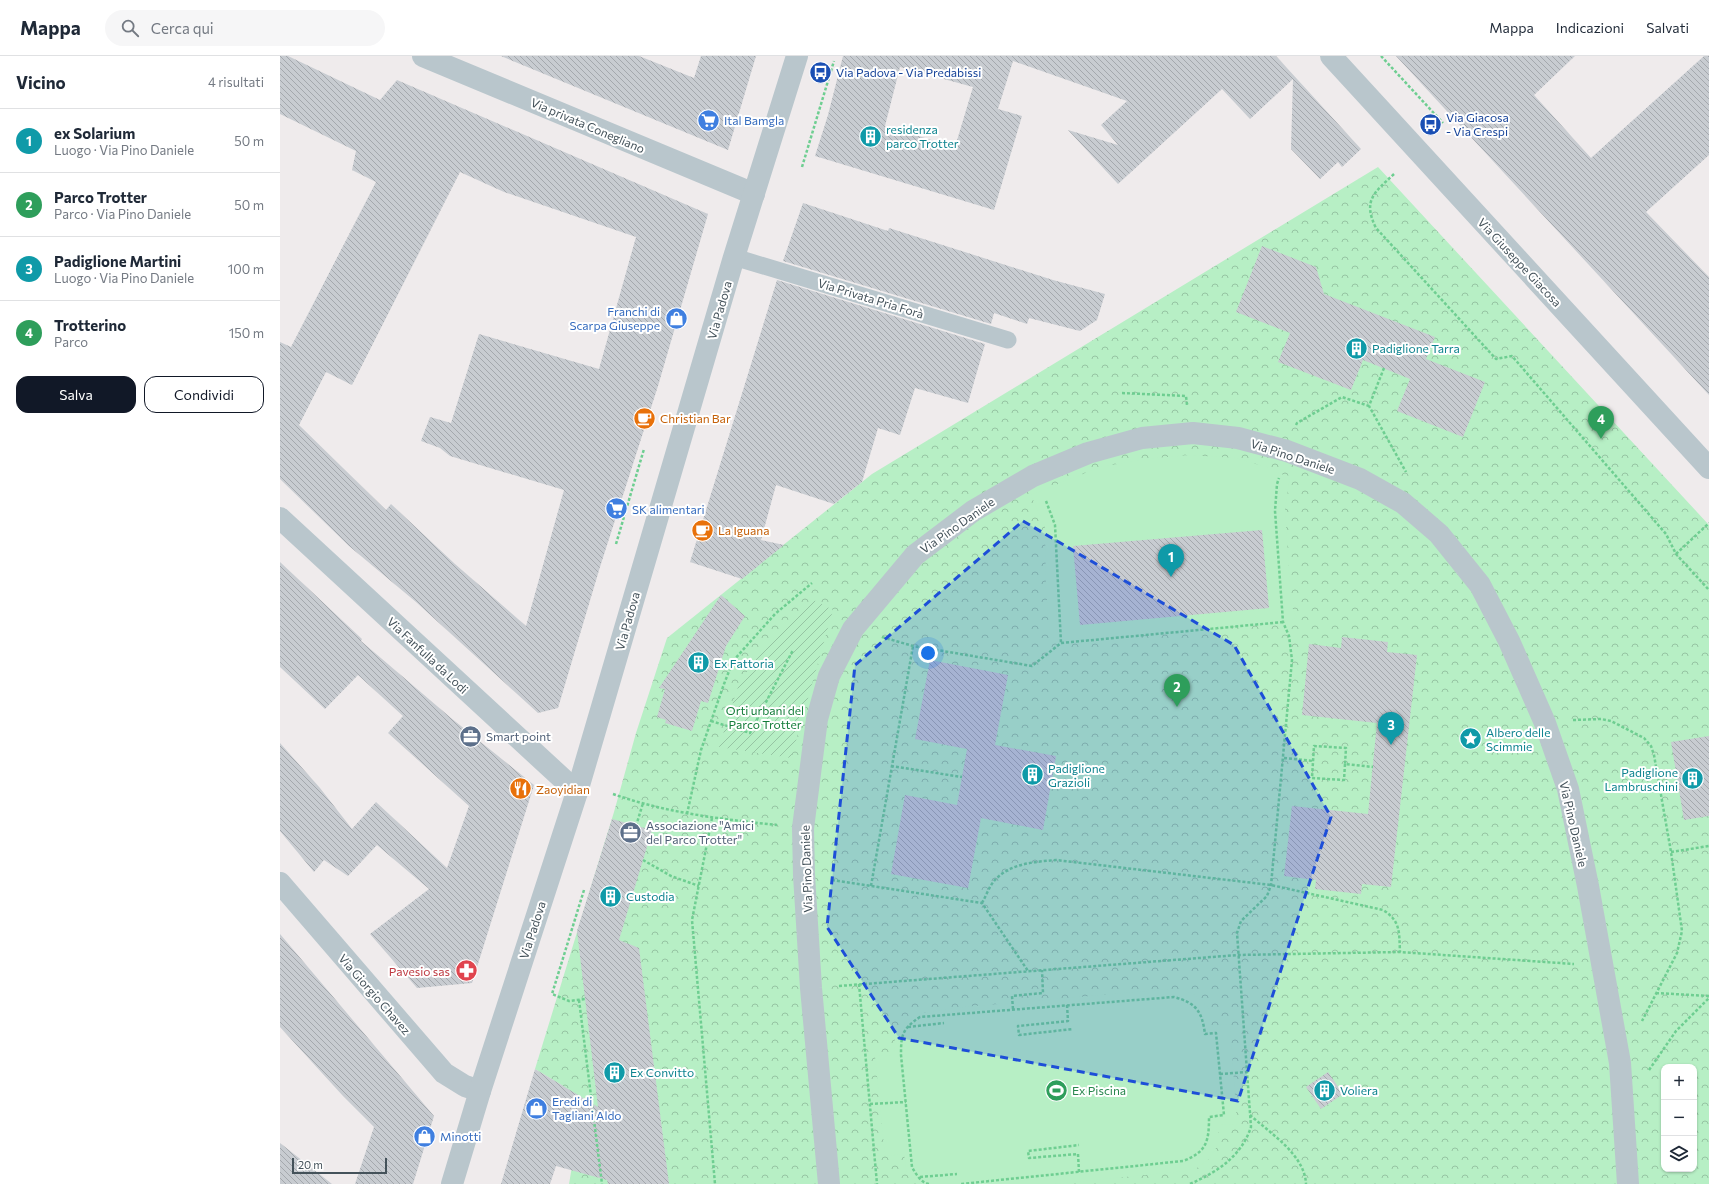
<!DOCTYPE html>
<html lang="it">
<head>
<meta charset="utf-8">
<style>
  body { margin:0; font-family:Commissioner,sans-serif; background:#f6f6f7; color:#1f2937 }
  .controls { position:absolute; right:12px; bottom:12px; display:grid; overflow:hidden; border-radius:8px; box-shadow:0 1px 3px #0004 }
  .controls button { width:36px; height:36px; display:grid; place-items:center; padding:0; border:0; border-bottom:1px solid #e0e1e3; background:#fff; color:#1f2937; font:20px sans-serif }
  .scale { position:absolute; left:12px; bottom:10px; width:95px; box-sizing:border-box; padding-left:4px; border:2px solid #44525a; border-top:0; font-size:11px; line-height:14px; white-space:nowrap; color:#44525a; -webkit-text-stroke:3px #fff; paint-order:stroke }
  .you { position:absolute; left:648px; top:597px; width:14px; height:14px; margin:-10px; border:3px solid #fff; border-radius:50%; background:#1a73e8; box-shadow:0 0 0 6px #1a73e833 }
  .badge { display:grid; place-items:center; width:26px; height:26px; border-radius:50%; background:#111827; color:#fff; font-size:13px; font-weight:700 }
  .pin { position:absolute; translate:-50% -33px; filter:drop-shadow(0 1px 2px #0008) }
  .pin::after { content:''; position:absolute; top:21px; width:14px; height:12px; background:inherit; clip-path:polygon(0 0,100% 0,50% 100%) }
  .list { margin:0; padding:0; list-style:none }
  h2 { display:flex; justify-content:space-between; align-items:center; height:52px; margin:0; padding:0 16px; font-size:17px }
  h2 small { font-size:13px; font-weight:400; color:#747a83 }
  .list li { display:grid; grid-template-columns:26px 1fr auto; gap:12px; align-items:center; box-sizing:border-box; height:64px; padding:0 16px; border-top:1px solid #e0e1e3 }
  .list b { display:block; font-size:15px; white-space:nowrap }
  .list p { margin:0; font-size:13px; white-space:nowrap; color:#747a83 }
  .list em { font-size:13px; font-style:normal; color:#747a83 }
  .actions { display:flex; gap:8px; padding:12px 16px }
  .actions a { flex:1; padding:9px 0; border:1px solid #111827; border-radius:12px; text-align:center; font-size:14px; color:#111827 }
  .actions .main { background:#111827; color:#fff }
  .icon { flex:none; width:22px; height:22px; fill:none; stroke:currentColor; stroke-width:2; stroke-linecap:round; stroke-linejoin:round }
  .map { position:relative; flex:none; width:1429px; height:1128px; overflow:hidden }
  header { display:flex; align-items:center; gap:24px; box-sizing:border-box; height:56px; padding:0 20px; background:#fff; border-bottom:1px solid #e0e1e3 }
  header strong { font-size:19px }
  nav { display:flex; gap:22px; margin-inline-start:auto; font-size:14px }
  .search { width:280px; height:36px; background:#f6f6f7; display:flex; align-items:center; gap:10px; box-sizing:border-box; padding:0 14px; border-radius:22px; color:#747a83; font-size:15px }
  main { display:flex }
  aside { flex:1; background:#fff }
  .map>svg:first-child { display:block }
  .forest { fill:url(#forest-crowns); fill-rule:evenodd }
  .garden { fill:url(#garden-furrows) }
  .pitch { fill:#b7efc5 }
  .building { fill:url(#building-back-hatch); fill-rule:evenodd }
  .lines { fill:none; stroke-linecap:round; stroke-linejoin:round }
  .path { stroke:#6ece91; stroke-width:2.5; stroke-dasharray:3 2; stroke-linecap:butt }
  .service { stroke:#b9c6cc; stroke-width:17 }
  .pedestrian { stroke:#b9c6cc; stroke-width:22 }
  .minor { stroke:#b9c6cc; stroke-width:22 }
  .tertiary { stroke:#b9c6cc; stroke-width:22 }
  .marked { fill:#1d4ed8; fill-opacity:0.2; stroke:#1d4ed8; stroke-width:3; stroke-dasharray:8 5; stroke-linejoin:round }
  .labels { text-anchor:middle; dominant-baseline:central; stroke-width:4; stroke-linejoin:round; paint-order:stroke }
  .transit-label { font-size:12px; fill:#164399; stroke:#fff; text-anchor:start }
  .shop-label { font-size:12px; fill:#366cbe; stroke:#fff; text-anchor:start }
  .street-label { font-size:12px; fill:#44525a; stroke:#fff }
  .culture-label { font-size:12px; fill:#0d838f; stroke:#fff; text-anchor:start }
  .food-label { font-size:12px; fill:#c56008; stroke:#fff; text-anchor:start }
  .park-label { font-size:12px; fill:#137c39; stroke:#fff }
  .service-label { font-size:12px; fill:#4e5e75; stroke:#fff; text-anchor:start }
  .health-label { font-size:12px; fill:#be3a42; stroke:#fff; text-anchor:end }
  .leisure-label { font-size:12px; fill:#27864d; stroke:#fff; text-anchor:start }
</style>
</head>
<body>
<header>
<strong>Mappa</strong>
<div class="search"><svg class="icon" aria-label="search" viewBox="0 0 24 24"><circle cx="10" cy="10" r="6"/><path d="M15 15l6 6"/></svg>Cerca qui</div>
<nav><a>Mappa</a><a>Indicazioni</a><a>Salvati</a></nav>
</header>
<main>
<aside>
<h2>Vicino<small>4 risultati</small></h2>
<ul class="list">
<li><span class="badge" style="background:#0f9aa8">1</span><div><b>ex Solarium</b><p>Luogo · Via Pino Daniele</p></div><em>50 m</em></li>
<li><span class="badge" style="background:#2e9e5b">2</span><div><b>Parco Trotter</b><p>Parco · Via Pino Daniele</p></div><em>50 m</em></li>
<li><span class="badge" style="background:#0f9aa8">3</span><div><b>Padiglione Martini</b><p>Luogo · Via Pino Daniele</p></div><em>100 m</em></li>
<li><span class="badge" style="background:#2e9e5b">4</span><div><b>Trotterino</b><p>Parco</p></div><em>150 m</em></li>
</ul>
<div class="actions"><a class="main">Salva</a><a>Condividi</a></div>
</aside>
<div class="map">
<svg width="1429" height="1128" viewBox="0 0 1429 1128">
  <defs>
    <pattern id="forest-crowns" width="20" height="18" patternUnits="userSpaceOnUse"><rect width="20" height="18" fill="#b7efc5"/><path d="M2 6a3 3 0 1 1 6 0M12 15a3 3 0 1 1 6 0" fill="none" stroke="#96c4a3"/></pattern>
    <pattern id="garden-furrows" width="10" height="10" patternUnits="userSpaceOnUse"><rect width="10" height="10" fill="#b7efc5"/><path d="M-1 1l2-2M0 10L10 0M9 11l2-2" fill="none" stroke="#96c4a3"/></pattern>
    <pattern id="building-back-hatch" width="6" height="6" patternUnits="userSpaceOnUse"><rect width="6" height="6" fill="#c8ccd1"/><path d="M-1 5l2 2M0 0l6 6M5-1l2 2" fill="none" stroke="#a4a8ad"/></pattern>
  </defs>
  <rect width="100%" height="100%" fill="#efebec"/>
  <!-- forest -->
  <path class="forest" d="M1098 111 1429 469V1128H289L300 1063 283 1030 255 1013 334 756 356 677 387 582 592 418ZM1384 1011H1414V1113H1384Z"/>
  <!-- garden -->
  <path class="garden" d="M532 543 553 554 511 702 439 691 458 631 479 595 508 564Z"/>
  <!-- pitch -->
  <path class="pitch" d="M909 399 955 402 990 412 1000 418 1010 420 1005 453 1011 549 1017 562 1003 566 781 587 770 578 766 534 765 471 751 439 820 411 866 403Z
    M890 933H902L915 939 928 951 931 970 950 968 957 1068 938 1069V1089L929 1103 917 1112 905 1115 775 1128H637L627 1117 624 1098 605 1100 595 1000 614 999 615 980 625 966 636 958 672 952Z"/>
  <!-- building -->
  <path class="building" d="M0 0H8L100 44 117 24 428 158 378 330 320 511 278 652 258 657 136 546 69 490 0 423V286L11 291 96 126 72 114 76 95 0 58ZM180 116 224 136 356 181 319 313 199 278 171 367 150 361 141 385 160 392 170 400 284 434 246 570 175 508 111 448 106 454 19 369 46 316 72 329Z
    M221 0H359L414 22 421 0H476L448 94Z
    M563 0H996L1081 93 1062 111 1058 106 1040 123 1011 93 1013 23 970 63 942 33 838 128 788 74 838 89 821 69 847 45 733 5 718 53 742 60 714 154 535 100 548 59ZM620 11 693 31 675 91 605 70Z
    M1116 0H1295L1254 39 1311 102 1424 0H1429V99L1366 156 1429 221V339Z
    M523 147 608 175 609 172 773 224 825 238 817 264 800 275 749 262 747 268 714 257 711 268 503 205Z
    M982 190 1036 211 1044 238 1155 281 1146 303 1205 326 1183 381 1117 355 1130 323 1083 304 1071 334 998 306 1010 277 956 256Z
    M497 224 705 288 688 347 635 332 620 379 598 372 582 426 554 448 496 429 481 484 504 489 462 523 410 506Z
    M982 474 989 552 800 569 793 490Z
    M0 506 82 583 81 585 171 662 254 729 192 927 137 932 90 878 149 833 97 789 68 820 44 804 34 816 0 775V687L40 732 72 773 96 746 167 812 189 750 108 677 123 660 78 619 45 653 0 611Z
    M441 539 465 560 446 590 428 647 421 645 412 675 385 667 386 664 377 661 385 633 379 632Z
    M1062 581 1108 586 1107 596 1137 599 1111 831 1082 828 1081 838 1035 833 1036 824 1004 820 1012 750 1088 758 1097 667 1022 659 1029 588 1061 592Z
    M650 604 728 619 715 689 776 700 763 774 701 762 688 832 611 818 625 739 677 749 687 693 635 683Z
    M1429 680V760L1404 764 1391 686Z
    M332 763 372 774 339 884 359 892 389 1128H328L327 1124 276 1110 270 1128H221L255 1013 318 1051 297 875Z
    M0 878 154 1060 133 1128H75L94 1071 63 1040 0 971Z
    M1048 1016 1063 1038 1041 1053 1026 1031Z
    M0 1087 52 1128H0Z"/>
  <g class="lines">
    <!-- path -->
    <path class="path" d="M1101 0 1163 67
      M522 111 554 5
      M1114 118C1095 136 1082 144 1096 172L1216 303 1232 300 1386 478 1396 498 1429 534
      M1104 312 1089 350 1126 416
      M842 337 906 340 907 349
      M1016 369 1017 367 1062 341 1089 350
      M766 445 775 469 781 587
      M336 488 364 393
      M1396 498 1429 467
      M602 581 633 590 752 610 781 587 1003 566
      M1293 664 1321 663 1331 665 1364 682 1371 690 1374 699 1391 796 1402 875 1397 897 1362 965
      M431 665 470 677 513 594
      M1004 702 1033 705
      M1065 708 1064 724 1032 722 1034 690 1066 692 1065 708 1093 711
      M611 710 682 721
      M333 738C386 757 441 763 497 769
      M407 758 421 694 444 628 453 605 495 558 532 527
      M432 762 412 864 435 1128
      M356 770 363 747
      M1391 796 1429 790
      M363 804 391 820 419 830
      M552 824 702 847 748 915
      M591 830 633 590
      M304 834 272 938 289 945 305 943
      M702 847C706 840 709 831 714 825 730 807 754 806 776 804L991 829 1103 854C1121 865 1119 877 1120 896
      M579 928 597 1128
      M559 930 958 899 1120 896 1294 908
      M1376 937 1429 940
      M299 944 322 1128
      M787 949 788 965 738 970 739 979 793 973
      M733 953 732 940 763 937 762 914
      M628 971 664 967
      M1369 1014 1396 975 1429 942
      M940 1018 967 1016
      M590 1048 626 1046
      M970 1059C990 1077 1025 1099 1026 1128
      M799 1116 798 1098 749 1102 748 1095 799 1089
      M640 1121 677 1118
      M649 1128C641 1127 636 1118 632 1111L621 999C621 979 622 973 640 961L894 941C917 947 922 956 925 978L936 977 944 1059 929 1061C929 1085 927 1096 903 1105L681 1128
      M910 1128C937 1116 961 1101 971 1071L957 877 961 865 987 840 991 829 1012 604 1009 580 1003 566 995 455 997 428 999 422"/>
    <!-- service -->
    <path class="service" d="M454 201 728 284"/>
    <!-- pedestrian -->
    <path class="pedestrian" d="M549 1128 531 932 524 819 523 772 537 663 549 620 573 573 635 499 693 455 753 420 808 397 862 382 913 377 958 382 1007 395 1080 423 1123 447 1159 478 1200 529 1229 585 1265 667 1288 733 1308 830 1340 1007 1348 1128"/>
    <!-- minor -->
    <path class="minor" d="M143 0 474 138
      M1051 0 1429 412
      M0 462 297 736
      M0 827 164 1017 185 1030 200 1035"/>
    <!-- tertiary -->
    <path class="tertiary" d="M172 1128 200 1035 297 736 454 201 517 0"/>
  </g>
  <!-- marked area -->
  <path class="marked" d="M743 465 954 589 1051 761 958 1045 619 982 547 871 575 609Z"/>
  <!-- icons -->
  <defs>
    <symbol id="bus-disc" viewBox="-11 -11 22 22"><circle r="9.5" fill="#1a4fb4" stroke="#fff"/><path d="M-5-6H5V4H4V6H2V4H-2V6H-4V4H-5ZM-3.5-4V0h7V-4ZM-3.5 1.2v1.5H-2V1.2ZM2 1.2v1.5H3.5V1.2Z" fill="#fff"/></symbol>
    <symbol id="supermarket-disc" viewBox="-11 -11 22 22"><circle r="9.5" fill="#3f7fe0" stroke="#fff"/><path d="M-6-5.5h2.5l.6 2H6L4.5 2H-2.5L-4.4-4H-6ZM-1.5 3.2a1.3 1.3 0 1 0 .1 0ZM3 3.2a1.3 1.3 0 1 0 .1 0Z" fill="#fff"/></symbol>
    <symbol id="building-disc" viewBox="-11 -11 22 22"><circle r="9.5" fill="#0f9aa8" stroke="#fff"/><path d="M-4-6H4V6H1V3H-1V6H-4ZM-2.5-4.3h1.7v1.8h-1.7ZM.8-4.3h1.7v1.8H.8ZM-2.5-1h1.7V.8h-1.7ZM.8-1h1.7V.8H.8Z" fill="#fff"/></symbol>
    <symbol id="shop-disc" viewBox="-11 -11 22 22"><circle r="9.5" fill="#3f7fe0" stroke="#fff"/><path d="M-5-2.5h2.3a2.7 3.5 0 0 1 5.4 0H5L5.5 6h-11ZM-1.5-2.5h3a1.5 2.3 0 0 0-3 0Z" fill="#fff"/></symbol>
    <symbol id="cafe-disc" viewBox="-11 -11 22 22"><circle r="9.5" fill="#e8710a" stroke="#fff"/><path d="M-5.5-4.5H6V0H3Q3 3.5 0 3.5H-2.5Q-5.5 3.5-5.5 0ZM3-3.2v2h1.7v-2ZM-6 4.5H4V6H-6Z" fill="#fff"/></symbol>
    <symbol id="office-disc" viewBox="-11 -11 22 22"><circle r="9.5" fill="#5c6f8a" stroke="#fff"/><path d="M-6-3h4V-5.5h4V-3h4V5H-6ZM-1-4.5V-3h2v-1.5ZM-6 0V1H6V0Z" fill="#fff"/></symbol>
    <symbol id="sight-disc" viewBox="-11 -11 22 22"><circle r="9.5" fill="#0f9aa8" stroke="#fff"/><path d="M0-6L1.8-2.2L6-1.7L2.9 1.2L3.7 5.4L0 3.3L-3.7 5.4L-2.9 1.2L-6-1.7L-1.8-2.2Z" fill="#fff"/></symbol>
    <symbol id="restaurant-disc" viewBox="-11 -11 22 22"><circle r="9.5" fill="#e8710a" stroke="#fff"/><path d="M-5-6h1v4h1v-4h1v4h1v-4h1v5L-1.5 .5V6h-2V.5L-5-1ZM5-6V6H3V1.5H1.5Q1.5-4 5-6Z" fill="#fff"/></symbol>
    <symbol id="pharmacy-disc" viewBox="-11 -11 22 22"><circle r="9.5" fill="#e0444e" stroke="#fff"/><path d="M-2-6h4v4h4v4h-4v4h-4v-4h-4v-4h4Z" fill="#fff"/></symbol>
    <symbol id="stadium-disc" viewBox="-11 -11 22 22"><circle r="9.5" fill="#2e9e5b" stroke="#fff"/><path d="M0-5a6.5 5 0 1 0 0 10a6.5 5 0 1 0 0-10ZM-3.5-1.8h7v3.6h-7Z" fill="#fff"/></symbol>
  </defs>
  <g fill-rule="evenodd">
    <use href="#bus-disc" x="528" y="4" width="25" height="25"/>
    <use href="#supermarket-disc" x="416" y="52" width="25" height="25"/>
    <use href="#bus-disc" x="1138" y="56" width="25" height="25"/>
    <use href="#building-disc" x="578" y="68" width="25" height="25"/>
    <use href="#shop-disc" x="384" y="250" width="25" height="25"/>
    <use href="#building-disc" x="1064" y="280" width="25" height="25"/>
    <use href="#cafe-disc" x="352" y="350" width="25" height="25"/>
    <use href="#supermarket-disc" x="324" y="440" width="25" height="25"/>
    <use href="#cafe-disc" x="410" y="462" width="25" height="25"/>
    <use href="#building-disc" x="406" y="594" width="25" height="25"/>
    <use href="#office-disc" x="178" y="668" width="25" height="25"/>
    <use href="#sight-disc" x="1178" y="670" width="25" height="25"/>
    <use href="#building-disc" x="740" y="706" width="25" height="25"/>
    <use href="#building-disc" x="1400" y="710" width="25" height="25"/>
    <use href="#restaurant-disc" x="228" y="720" width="25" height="25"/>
    <use href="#office-disc" x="338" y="764" width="25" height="25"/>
    <use href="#building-disc" x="318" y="828" width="25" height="25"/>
    <use href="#pharmacy-disc" x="174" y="902" width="25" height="25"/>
    <use href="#building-disc" x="322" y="1004" width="25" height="25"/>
    <use href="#stadium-disc" x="764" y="1022" width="25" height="25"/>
    <use href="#building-disc" x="1032" y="1022" width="25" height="25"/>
    <use href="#shop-disc" x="244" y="1040" width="25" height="25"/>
    <use href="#shop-disc" x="132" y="1068" width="25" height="25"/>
  </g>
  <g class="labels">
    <!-- transit labels -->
    <g class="transit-label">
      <text x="556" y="16">Via Padova - Via Predabissi</text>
      <text x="1166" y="61">Via Giacosa<tspan x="1166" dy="14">- Via Crespi</tspan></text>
    </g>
    <!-- shop labels -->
    <g class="shop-label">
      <text x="444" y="64">Ital Bamgla</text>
      <text x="380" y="255" text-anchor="end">Franchi di<tspan x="380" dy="14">Scarpa Giuseppe</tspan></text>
      <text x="352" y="453">SK alimentari</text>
      <text x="272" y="1045">Eredi di<tspan x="272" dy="14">Tagliani Aldo</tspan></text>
      <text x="160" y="1080">Minotti</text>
    </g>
    <!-- street labels -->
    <g class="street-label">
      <text transform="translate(308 69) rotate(23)">Via privata Conegliano</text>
      <text transform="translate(1240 206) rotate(47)">Via Giuseppe Giacosa</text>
      <text transform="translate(591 242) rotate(17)">Via Privata Pria Forà</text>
      <text transform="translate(439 254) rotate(-74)">Via Padova</text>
      <text transform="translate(1013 400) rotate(18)">Via Pino Daniele</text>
      <text transform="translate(677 469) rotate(-35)">Via Pino Daniele</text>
      <text transform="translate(347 565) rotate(-74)">Via Padova</text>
      <text transform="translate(148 599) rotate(43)">Via Fanfulla da Lodi</text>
      <text transform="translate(1294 768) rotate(77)">Via Pino Daniele</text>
      <text transform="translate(526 813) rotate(-92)">Via Pino Daniele</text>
      <text transform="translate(252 874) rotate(-72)">Via Padova</text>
      <text transform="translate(95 938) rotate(49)">Via Giorgio Chavez</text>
    </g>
    <!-- culture labels -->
    <g class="culture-label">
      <text x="606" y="73">residenza<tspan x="606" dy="14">parco Trotter</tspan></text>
      <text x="1092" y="292">Padiglione Tarra</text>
      <text x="434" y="607">Ex Fattoria</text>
      <text x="1206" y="676">Albero delle<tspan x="1206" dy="14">Scimmie</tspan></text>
      <text x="768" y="712">Padiglione<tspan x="768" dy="14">Grazioli</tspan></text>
      <text x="1398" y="716" text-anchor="end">Padiglione<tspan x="1398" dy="14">Lambruschini</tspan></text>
      <text x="346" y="840">Custodia</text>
      <text x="350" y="1016">Ex Convitto</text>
      <text x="1060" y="1034">Voliera</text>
    </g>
    <!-- food labels -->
    <g class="food-label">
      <text x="380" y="362">Christian Bar</text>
      <text x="438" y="474">La Iguana</text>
      <text x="256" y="733">Zaoyidian</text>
    </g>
    <!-- park labels -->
    <g class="park-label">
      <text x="485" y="654">Orti urbani del<tspan x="485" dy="14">Parco Trotter</tspan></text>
    </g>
    <!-- service labels -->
    <g class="service-label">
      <text x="206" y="680">Smart point</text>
      <text x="366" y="769">Associazione "Amici<tspan x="366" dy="14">del Parco Trotter"</tspan></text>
    </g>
    <!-- health labels -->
    <g class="health-label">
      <text x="170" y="915">Pavesio sas</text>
    </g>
    <!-- leisure labels -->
    <g class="leisure-label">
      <text x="792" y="1034">Ex Piscina</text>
    </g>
  </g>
</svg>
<div class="controls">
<button>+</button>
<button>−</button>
<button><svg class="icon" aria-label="layers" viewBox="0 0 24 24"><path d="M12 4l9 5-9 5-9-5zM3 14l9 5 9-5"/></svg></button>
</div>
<div class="scale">20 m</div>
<div class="you"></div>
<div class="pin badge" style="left:891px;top:521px;background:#0f9aa8">1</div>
<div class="pin badge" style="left:897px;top:651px;background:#2e9e5b">2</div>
<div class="pin badge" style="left:1111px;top:689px;background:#0f9aa8">3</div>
<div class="pin badge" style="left:1321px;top:383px;background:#2e9e5b">4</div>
</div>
</main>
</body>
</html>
